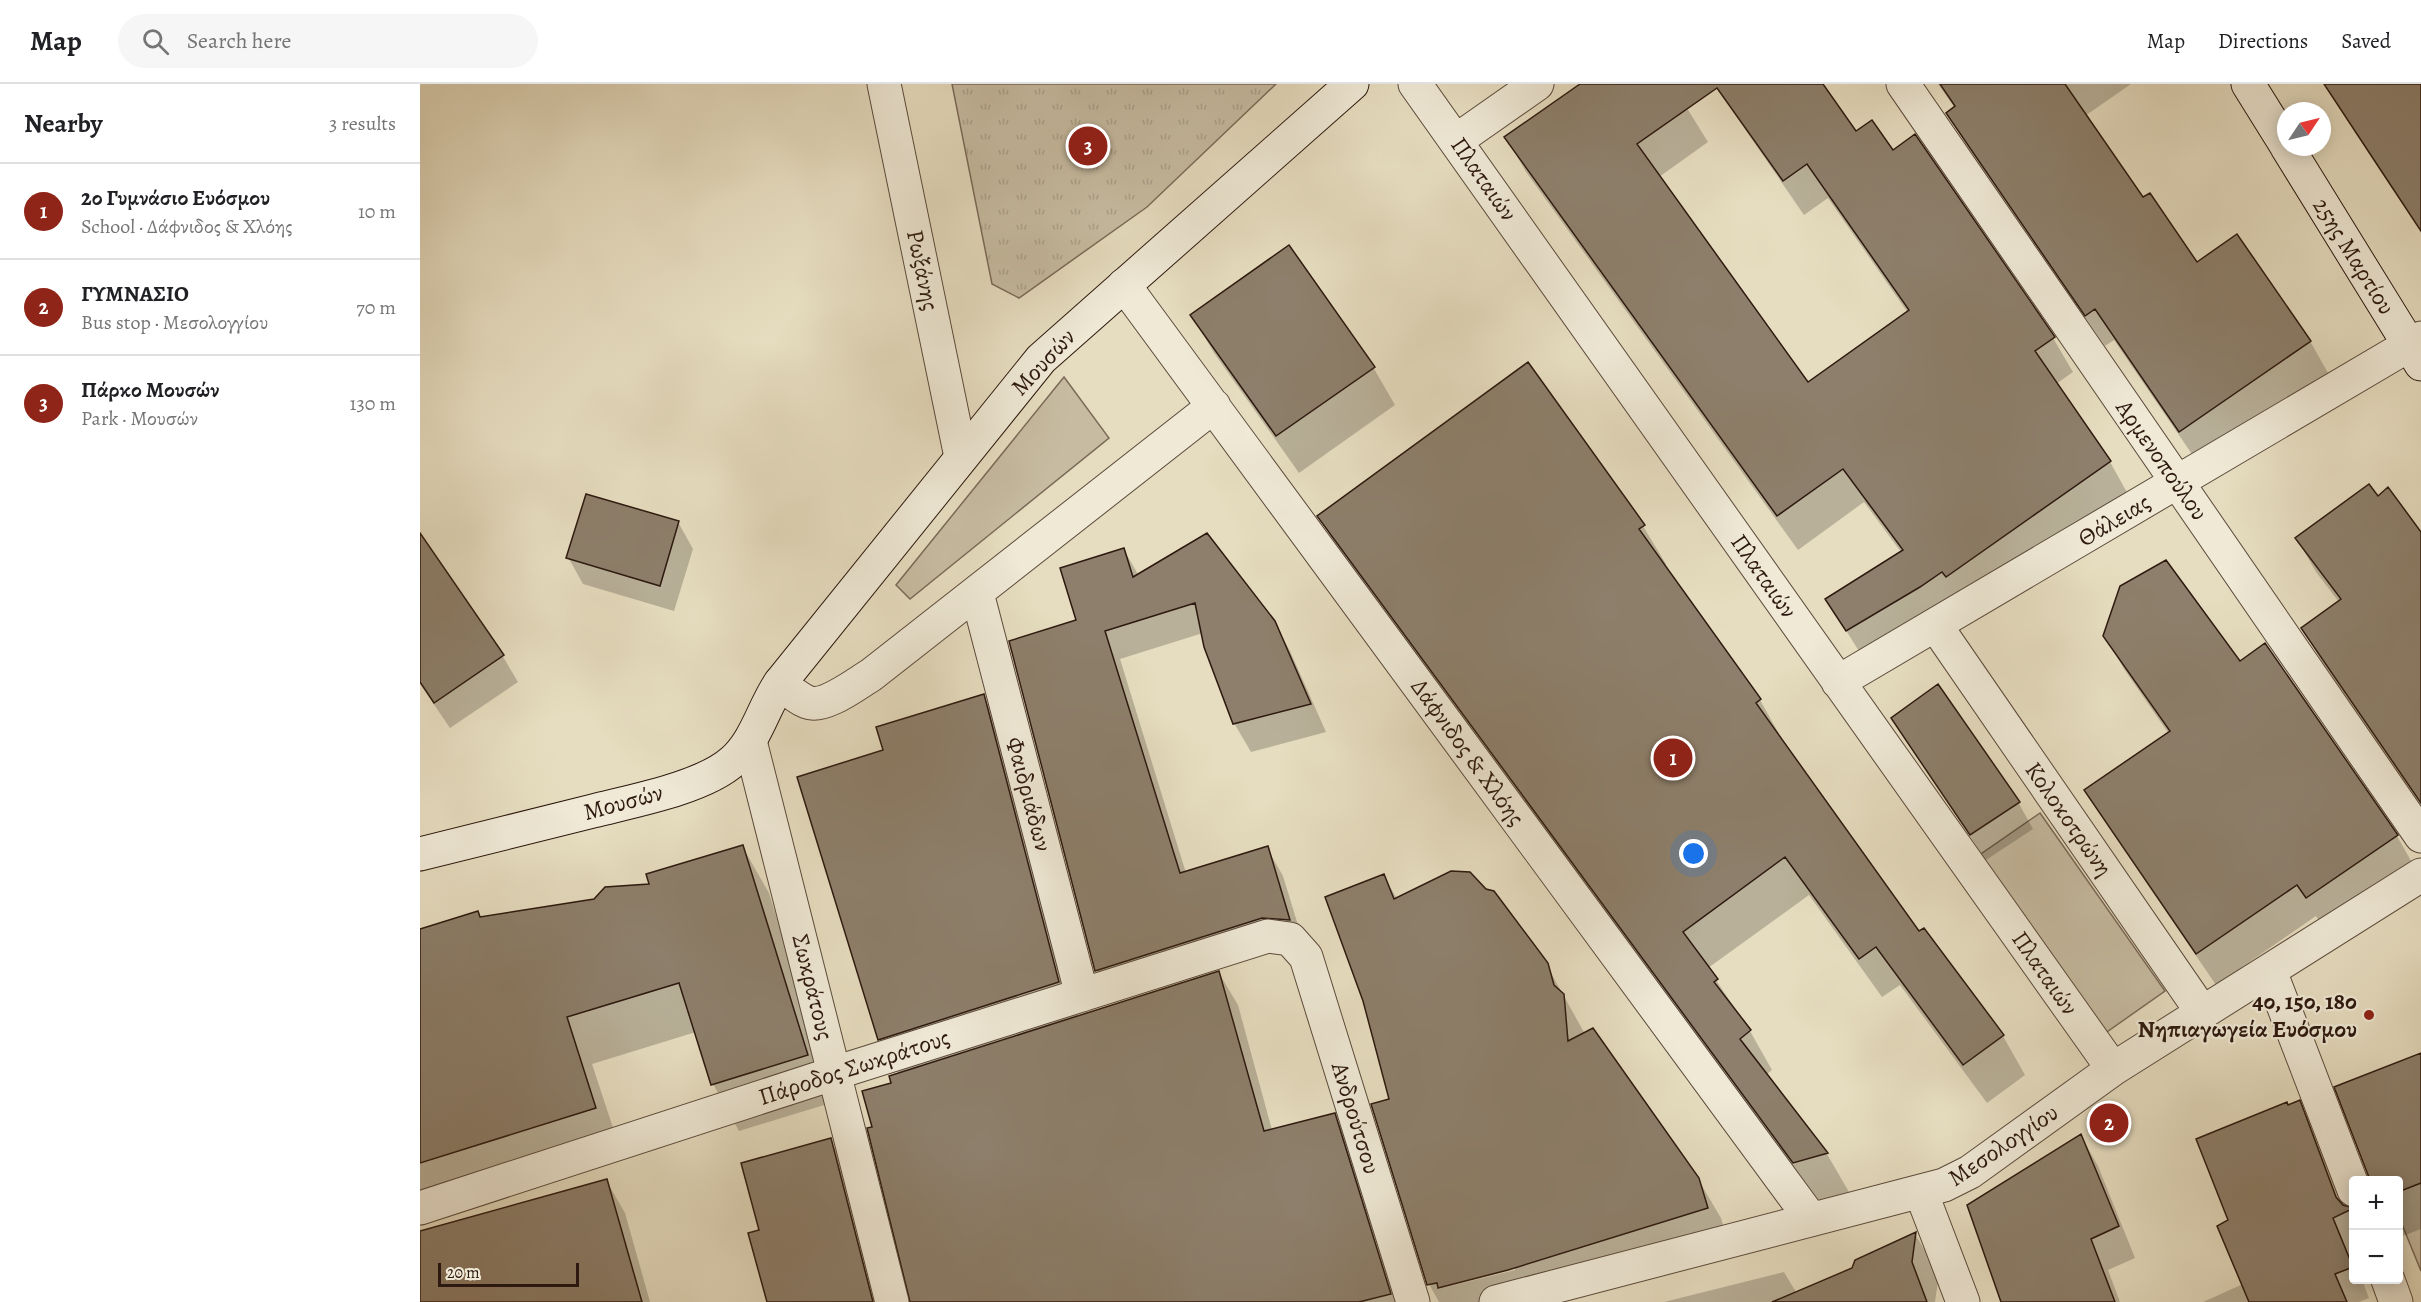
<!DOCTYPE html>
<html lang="en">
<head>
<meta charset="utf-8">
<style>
  body { margin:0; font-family:Alegreya,serif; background:#f6f6f6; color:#202124 }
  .controls { position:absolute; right:18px; bottom:18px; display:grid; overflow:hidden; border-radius:6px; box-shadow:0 3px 15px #0003 }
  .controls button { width:54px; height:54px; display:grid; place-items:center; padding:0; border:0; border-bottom:2px solid #e0e0e0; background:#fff; color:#202124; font:30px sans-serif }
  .compass { position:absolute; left:1857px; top:18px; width:54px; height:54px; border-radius:50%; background:#fff; box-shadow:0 3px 15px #0003; rotate:55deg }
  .scale { position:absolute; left:18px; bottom:15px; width:141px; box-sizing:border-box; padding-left:6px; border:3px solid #2d190f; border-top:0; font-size:16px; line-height:21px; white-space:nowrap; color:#2d190f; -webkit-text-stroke:4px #efe9d6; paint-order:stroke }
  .you { position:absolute; left:1274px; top:770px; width:21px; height:21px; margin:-15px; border:4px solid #fff; border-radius:50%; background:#1a73e8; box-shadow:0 0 0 9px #1a73e833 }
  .badge { display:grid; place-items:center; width:39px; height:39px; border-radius:50%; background:#8f2418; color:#fff; font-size:20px; font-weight:700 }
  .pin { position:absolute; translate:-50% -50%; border:3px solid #fff; box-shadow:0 2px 6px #0006 }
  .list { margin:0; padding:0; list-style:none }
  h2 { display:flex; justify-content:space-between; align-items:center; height:78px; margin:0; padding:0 24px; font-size:26px }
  h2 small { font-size:20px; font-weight:400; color:#757577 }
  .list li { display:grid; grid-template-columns:39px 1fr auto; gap:18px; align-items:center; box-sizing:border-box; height:96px; padding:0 24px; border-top:2px solid #e0e0e0 }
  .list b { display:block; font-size:22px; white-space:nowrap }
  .list p { margin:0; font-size:20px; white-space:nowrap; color:#757577 }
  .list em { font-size:20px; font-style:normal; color:#757577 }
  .icon { flex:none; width:33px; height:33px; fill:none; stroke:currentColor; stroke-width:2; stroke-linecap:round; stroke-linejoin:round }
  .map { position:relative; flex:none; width:2001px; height:1218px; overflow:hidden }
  header { display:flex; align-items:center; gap:36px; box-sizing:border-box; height:84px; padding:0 30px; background:#fff; border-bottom:2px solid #e0e0e0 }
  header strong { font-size:28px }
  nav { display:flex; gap:33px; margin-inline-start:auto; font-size:21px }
  .search { width:420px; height:54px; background:#f6f6f6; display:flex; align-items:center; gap:15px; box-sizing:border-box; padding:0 21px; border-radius:33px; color:#757577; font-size:22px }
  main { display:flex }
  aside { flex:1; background:#fff }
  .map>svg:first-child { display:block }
  .grass { fill:#c7bca2; stroke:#7a6a58; stroke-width:1.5 }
  .park { fill:url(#park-tufts); stroke:#7a6a58; stroke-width:1.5 }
  .shadow { fill:#0003; fill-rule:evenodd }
  .building { fill:#8d7f6b; stroke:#2d190f; stroke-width:1.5; fill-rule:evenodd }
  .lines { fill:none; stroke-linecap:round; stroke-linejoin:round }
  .street-casing { stroke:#5b4a3b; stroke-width:35 }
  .secondary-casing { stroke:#2d190f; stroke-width:35 }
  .street { stroke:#efe9d6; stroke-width:33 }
  .secondary { stroke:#efe9d6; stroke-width:33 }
  .poi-dot { fill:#8f2418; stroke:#efe9d6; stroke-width:2 }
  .labels { text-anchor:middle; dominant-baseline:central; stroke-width:4.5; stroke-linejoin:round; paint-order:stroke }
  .street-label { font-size:24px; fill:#2d190f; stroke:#efe9d6 }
  .poi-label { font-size:24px; font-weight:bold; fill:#2d190f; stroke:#efe9d6; text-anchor:end }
</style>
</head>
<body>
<header>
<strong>Map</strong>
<div class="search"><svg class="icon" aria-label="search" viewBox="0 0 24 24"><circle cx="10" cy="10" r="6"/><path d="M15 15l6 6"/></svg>Search here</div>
<nav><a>Map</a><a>Directions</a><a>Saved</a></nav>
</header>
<main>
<aside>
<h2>Nearby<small>3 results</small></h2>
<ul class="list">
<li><span class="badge">1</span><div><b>2ο Γυμνάσιο Ευόσμου</b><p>School · Δάφνιδος &amp; Χλόης</p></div><em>10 m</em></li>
<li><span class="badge">2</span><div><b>ΓΥΜΝΑΣΙΟ</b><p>Bus stop · Μεσολογγίου</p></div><em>70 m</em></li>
<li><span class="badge">3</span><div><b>Πάρκο Μουσών</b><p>Park · Μουσών</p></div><em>130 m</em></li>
</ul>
</aside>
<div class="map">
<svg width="2001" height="1218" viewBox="0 0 2001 1218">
  <defs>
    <pattern id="park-tufts" width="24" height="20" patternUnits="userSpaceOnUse" patternTransform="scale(1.5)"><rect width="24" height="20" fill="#c7bca2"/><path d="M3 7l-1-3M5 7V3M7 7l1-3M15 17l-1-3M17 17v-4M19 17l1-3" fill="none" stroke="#aba18a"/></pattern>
  </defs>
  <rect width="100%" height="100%" fill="#e6ddc0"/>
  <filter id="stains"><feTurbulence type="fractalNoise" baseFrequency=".00333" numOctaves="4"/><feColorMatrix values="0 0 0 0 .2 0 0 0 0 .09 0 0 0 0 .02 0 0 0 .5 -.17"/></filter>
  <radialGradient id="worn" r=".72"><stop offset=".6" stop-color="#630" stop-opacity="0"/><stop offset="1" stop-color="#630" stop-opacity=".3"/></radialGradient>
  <!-- grass -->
  <path class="grass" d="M644 293 689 354 490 515 476 501Z
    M1620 729 1745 907 1684 950 1558 772Z
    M2001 1099V1187L1979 1133 1978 1108Z"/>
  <!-- park -->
  <path class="park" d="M532 0H856L727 123 599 214 572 200Z"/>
  <!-- shadow -->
  <path class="shadow" d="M1163 0H1252L1288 58 1239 93 1387 300 1488 229 1408 114 1384 131 1294 0H1401L1436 49 1472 68 1633 254 1653 288 1636 300 1690 378 1709 412 1447 580 1407 516 1481 468 1444 418 1378 466 1106 88 1086 53Z
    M1518 0H1711L1665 32 1722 115 1776 180 1890 257 1908 289 1778 379 1694 256 1685 262 1546 61 1528 29 1535 24Z
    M1904 0H2001V149Z
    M772 231 953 283 975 321 879 389 794 269Z
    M1957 414 2001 451V722L1902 578 1883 545 1919 518 1896 488 1877 455Z
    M899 432 1223 442 1246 480 1244 482 1340 616 1362 655 1361 656 1499 850 1504 846 1583 952 1605 991 1567 1019 1480 901 1462 913 1389 811 1288 884 1330 947 1352 986 1346 991 1407 1070 1429 1108 1397 1117 921 471Z
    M258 438 273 465 254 527 163 500 148 473Z
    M704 466 719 492 854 538 870 567 906 648 831 668 814 639 783 549 700 575 766 789 847 764 863 792 885 864 859 862 693 914 677 886 658 537Z
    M0 491 82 571 98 598 30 644 0 600Z
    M1685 552 1820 579 1845 561 1977 752 1995 784 1905 846 1896 832 1796 901 1685 738 1666 706 1749 650 1704 585Z
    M563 612 582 645 658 933 799 889 818 921 852 1046 914 1031 933 1063 981 1218H492L454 1044 479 990 459 955 464 667Z
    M1473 634 1598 718 1613 745 1566 776 1488 660Z
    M322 762 349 809 414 1018 319 1047 293 1000 276 948 172 980 202 1071 0 1134V847L175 816 231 801Z
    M964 792 977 815 1126 880 1165 950 1278 1095 1301 1134 1309 1162 1130 1218H1019L1009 1200 971 1016ZM1095 1183V1186L1018 1205V1202Z
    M2001 970V1145L1978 1154V1096H1952L1916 1004Z
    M1879 1018 1897 1049 1925 1124 1934 1126V1163L1929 1165 1934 1175V1196H1942L1949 1214 1939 1218H1783L1823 1200 1810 1137 1868 1023Z
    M1661 1052 1678 1082 1715 1174 1688 1186 1700 1218H1583Z
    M410 1056 429 1088 462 1218H348L341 1147Z
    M186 1096 205 1129 230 1218H0V1148Z
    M1495 1150 1519 1190 1515 1218H1244L1364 1188 1376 1208 1434 1185Z"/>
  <!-- building -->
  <path class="building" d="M1160 0H1403L1436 47 1452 36 1473 66 1495 50 1635 253 1615 267 1691 377 1526 493 1522 488 1500 503 1426 547 1405 515 1483 466 1423 385 1357 432 1084 53ZM1297 4 1363 97 1387 80 1489 226 1388 298 1217 60Z
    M1520 0H1645L1723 113 1730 109 1777 178 1817 150 1891 257 1759 348 1675 225 1665 232 1526 29 1535 22Z
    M1904 0H2001V147L1962 88Z
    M869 161 955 283 856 352 770 231Z
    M1108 278 1225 441 1219 445 1341 615 1336 619 1499 847 1504 844 1584 951 1543 981 1456 863 1439 875 1365 773 1263 848 1298 895 1294 898 1331 946 1320 955 1408 1069 1373 1079 897 432Z
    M1949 400 1958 412 1968 403 2001 448V719L1881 544 1921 515 1875 454Z
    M166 410 259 437 240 502 146 474Z
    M0 449 84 571 14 619 0 598Z
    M787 449 855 537 891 620 813 640 784 563 775 519 685 547 760 789 848 762 870 836 842 834 675 887 589 557 656 536 640 484 704 464 713 493Z
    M1746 476 1820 577 1845 559 1978 751 1886 814 1877 801 1776 870 1664 706 1750 647 1683 552 1700 502Z
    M1518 600 1600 718 1550 751 1471 634Z
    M564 610 639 898 458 956 377 693 463 666 456 643Z
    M323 761 388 971 291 1001 259 899 147 933 176 1024 0 1079V845L58 827 60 833 174 815 185 803 229 800 226 790Z
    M1031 787 1050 788 1066 805 1074 807 1128 879 1134 901 1144 910 1148 957 1173 944 1279 1094 1288 1124 1088 1186 1018 1204 1017 1199 1007 1201 951 1020 969 1015 943 917 905 813 964 790 974 815Z
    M799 887 844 1047 915 1029 971 1210 939 1218H490L447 1044 452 1043 442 1007 471 999 469 992Z
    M2001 969V1099L1978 1108V1096H1950L1914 1003Z
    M1880 1016 1916 1113 1923 1121 1934 1124 1913 1134 1933 1183 1915 1190 1927 1218H1829L1797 1142 1808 1136 1776 1055 1867 1018 1868 1021Z
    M1661 1050 1699 1142 1671 1155 1695 1218H1581L1547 1121Z
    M411 1054 453 1218H347L328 1149 339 1146 321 1079Z
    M187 1095 222 1218H0V1147Z
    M1496 1148 1492 1178 1507 1218H1352L1432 1184 1435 1176Z"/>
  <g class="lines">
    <defs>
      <path id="street" d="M464 0 541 373
        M995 0 1693 985
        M1483 0 2001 752
        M1037 56 1117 0
        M704 201 1391 1135
        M557 509 662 911
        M1516 542 1782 928
        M1418 598 2001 254
        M360 599C368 606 377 614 387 618 404 625 436 600 451 591L794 322
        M330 657 472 1218
        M1850 887 1934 1106
        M1501 1108 1543 1218
        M0 1124 415 989 848 852 870 855 886 873 993 1218
        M1968 1196 1976 1218
        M1076 1218 1524 1101 1550 1088 1693 985 2001 791"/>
      <path id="secondary" d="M1828 0 1866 61
        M1867 63 2001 280
        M0 770C58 756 115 741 173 727 212 717 283 704 313 677 336 657 343 624 360 599L621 275 932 0"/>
    </defs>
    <!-- street casing -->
    <use href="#street" class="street-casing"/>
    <!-- secondary casing -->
    <use href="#secondary" class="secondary-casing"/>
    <!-- street -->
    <use href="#street" class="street"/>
    <!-- secondary -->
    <use href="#secondary" class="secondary"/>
  </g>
  <!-- markers -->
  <circle class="poi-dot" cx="1949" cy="931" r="6"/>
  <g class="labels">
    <!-- street labels -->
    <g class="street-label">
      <text transform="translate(1064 95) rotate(55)">Πλαταιών</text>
      <text transform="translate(1934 172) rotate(58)">25ης Μαρτίου</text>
      <text transform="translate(503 186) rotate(78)">Ρωξάνης</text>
      <text transform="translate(623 278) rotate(-47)">Μουσών</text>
      <text transform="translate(1742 376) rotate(55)">Αρμενοπούλου</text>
      <text transform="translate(1694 436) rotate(-31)">Θάλειας</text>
      <text transform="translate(1344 492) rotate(55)">Πλαταιών</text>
      <text transform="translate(1048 668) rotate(54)">Δάφνιδος &amp; Χλόης</text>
      <text transform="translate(609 710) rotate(75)">Φαιδριάδων</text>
      <text transform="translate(203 718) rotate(-15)">Μουσών</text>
      <text transform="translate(1649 735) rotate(55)">Κολοκοτρώνη</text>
      <text transform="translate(1625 889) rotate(55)">Πλαταιών</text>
      <text transform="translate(393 903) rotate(76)">Σωκράτους</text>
      <text transform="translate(434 983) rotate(-18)">Πάροδος Σωκράτους</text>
      <text transform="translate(936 1034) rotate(73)">Ανδρούτσου</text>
      <text transform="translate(1583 1061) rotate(-34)">Μεσολογγίου</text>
    </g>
    <!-- poi labels -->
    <g class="poi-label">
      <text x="1937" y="917">4ο, 15ο, 18ο<tspan x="1937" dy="28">Νηπιαγωγεία Ευόσμου</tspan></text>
    </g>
  </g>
  <rect width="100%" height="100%" filter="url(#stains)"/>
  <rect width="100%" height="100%" fill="url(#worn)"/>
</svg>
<div class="controls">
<button>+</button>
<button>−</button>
</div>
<svg class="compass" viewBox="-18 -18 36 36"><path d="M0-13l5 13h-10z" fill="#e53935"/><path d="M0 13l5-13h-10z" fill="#757577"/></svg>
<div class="scale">20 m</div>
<div class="you"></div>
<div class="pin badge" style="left:1253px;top:674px">1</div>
<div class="pin badge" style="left:1689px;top:1039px">2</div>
<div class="pin badge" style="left:668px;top:62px">3</div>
</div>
</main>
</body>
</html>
